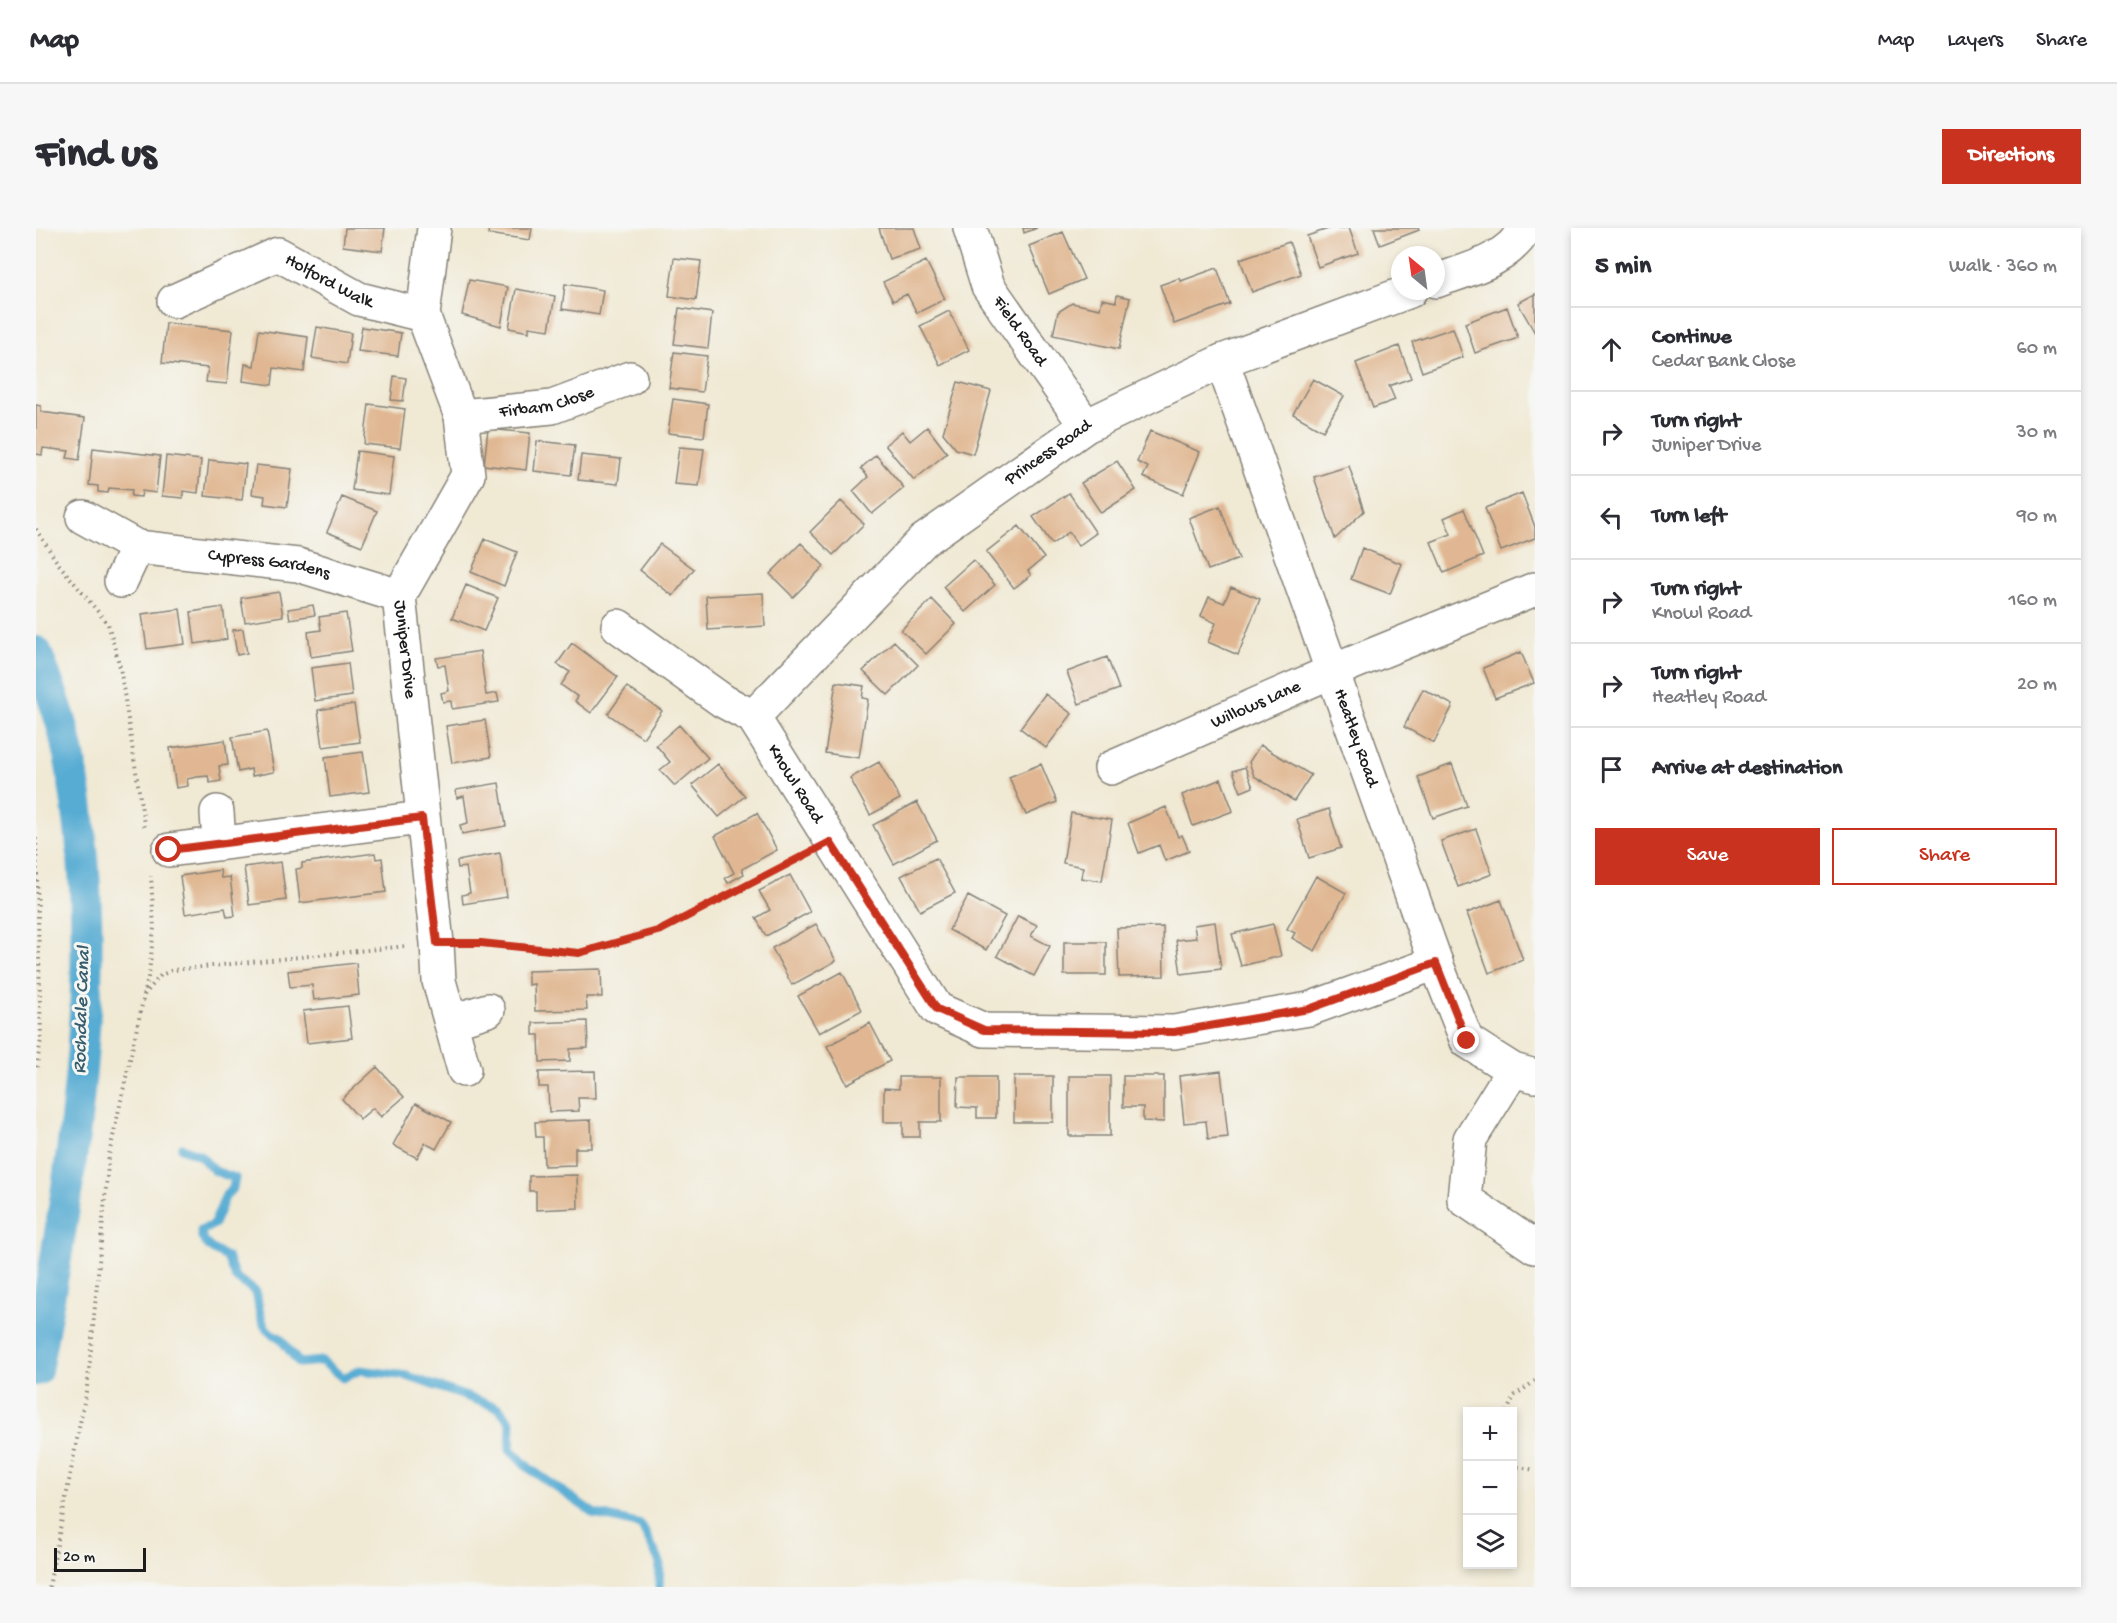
<!DOCTYPE html>
<html lang="en">
<head>
<meta charset="utf-8">
<style>
  body { margin:0; font-family:"Gochi Hand",sans-serif; background:#f7f7f7; color:#2b2b33 }
  .controls { position:absolute; right:18px; bottom:18px; display:grid; overflow:hidden; border-radius:0px; box-shadow:0 3px 9px #0003 }
  .controls button { width:54px; height:54px; display:grid; place-items:center; padding:0; border:0; border-bottom:2px solid #e1e1e2; background:#fff; color:#2b2b33; font:30px sans-serif }
  .compass { position:absolute; left:1355px; top:18px; width:54px; height:54px; border-radius:50%; background:#fff; box-shadow:0 3px 9px #0003; rotate:331deg }
  .scale { position:absolute; left:18px; bottom:15px; width:92px; box-sizing:border-box; padding-left:6px; border:3px solid #1c1c1c; border-top:0; font-size:16px; line-height:21px; white-space:nowrap; color:#1c1c1c; -webkit-text-stroke:4px #f6f6f2; paint-order:stroke }
  .stop { position:absolute; width:18px; height:18px; margin:-14px; border:4px solid #c8321e; border-radius:50%; background:#fff }
  .stop.end { background:#c8321e; border-color:#fff; box-shadow:0 2px 6px #0008 }
  .list { margin:0; padding:0; list-style:none }
  h2 { display:flex; justify-content:space-between; align-items:center; height:78px; margin:0; padding:0 24px; font-size:26px }
  h2 small { font-size:20px; font-weight:400; color:#7c7c81 }
  .list li { display:grid; grid-template-columns:39px 1fr auto; gap:18px; align-items:center; box-sizing:border-box; height:84px; padding:0 24px; border-top:2px solid #e1e1e2 }
  .list b { display:block; font-size:22px; white-space:nowrap }
  .list p { margin:0; font-size:20px; white-space:nowrap; color:#7c7c81 }
  .list em { font-size:20px; font-style:normal; color:#7c7c81 }
  .actions { display:flex; gap:12px; padding:18px 24px }
  .actions a { flex:1; padding:14px 0; border:2px solid #c8321e; border-radius:0px; text-align:center; font-size:21px; color:#c8321e }
  .actions .main { background:#c8321e; color:#fff }
  .icon { flex:none; width:33px; height:33px; fill:none; stroke:currentColor; stroke-width:2; stroke-linecap:round; stroke-linejoin:round }
  .map { position:relative; flex:none; width:1499px; height:1359px; overflow:hidden; border-radius:0px }
  header { display:flex; align-items:center; gap:36px; box-sizing:border-box; height:84px; padding:0 30px; background:#fff; border-bottom:2px solid #e1e1e2 }
  header strong { font-size:28px }
  nav { display:flex; gap:33px; margin-inline-start:auto; font-size:21px }
  .intro { display:flex; align-items:center; justify-content:space-between; box-sizing:border-box; height:144px; padding:0 36px }
  h1 { margin:0; font-size:42px }
  .button { padding:15px 27px; border-radius:0px; background:#c8321e; color:#fff; font-size:21px; font-weight:700 }
  main { display:flex; gap:36px; padding:0 36px }
  aside { flex:1; background:#fff; border-radius:0px; box-shadow:0 3px 9px #0003 }
  .map>svg:first-child { display:block }
  .lines { fill:none; stroke-linecap:round; stroke-linejoin:round }
  .stream { stroke:#56acd3; stroke-width:9 }
  .canal { stroke:#56acd3; stroke-width:32 }
  .building { fill:#e0b792 }
  .minor-casing { stroke:#868278; stroke-width:36 }
  .path { stroke:#868278; stroke-width:4; stroke-dasharray:1.5 4.5; stroke-linecap:butt }
  .minor { stroke:#fff; stroke-width:33 }
  .route { stroke:#c8321e; stroke-width:8 }
  .labels { text-anchor:middle; dominant-baseline:central; stroke-width:6; stroke-linejoin:round; paint-order:stroke }
  .street-label { font-size:18px; fill:#1c1c1c; stroke:#f6f6f2 }
  .water-label { font-size:20px; font-style:italic; fill:#365d6e; stroke:#f6f6f2 }
</style>
</head>
<body>
<header>
<strong>Map</strong>
<nav><a>Map</a><a>Layers</a><a>Share</a></nav>
</header>
<div class="intro"><h1>Find us</h1><a class="button">Directions</a></div>
<main>
<div class="map">
<svg width="1499" height="1359" viewBox="0 0 1499 1359">
  <rect width="100%" height="100%" fill="#f6f6f2"/>
  <filter id="ink" filterUnits="userSpaceOnUse"><feTurbulence type="fractalNoise" baseFrequency=".0167" numOctaves="2"/><feDisplacementMap in="SourceGraphic" scale="12" xChannelSelector="R" yChannelSelector="G"/><feConvolveMatrix kernelMatrix="1 2 1 2 8 2 1 2 1" color-interpolation-filters="sRGB"/></filter>
  <filter id="wash" filterUnits="userSpaceOnUse"><feTurbulence type="fractalNoise" baseFrequency=".008" numOctaves="4" result="noise"/><feDisplacementMap in="SourceGraphic" scale="24" xChannelSelector="R" yChannelSelector="G"/><feGaussianBlur stdDeviation="1.35" result="paint"/><feColorMatrix in="noise" values="0 0 0 0 0 0 0 0 0 0 0 0 0 0 0 0 0 1.4 0 .05"/><feComposite in="paint" operator="in"/></filter>
  <g filter="url(#wash)">
    <rect width="100%" height="100%" fill="#f0e9d4"/>
    <g class="lines">
      <!-- stream -->
      <path class="stream" d="M146 920 163 927 179 943 199 950 197 960 190 967 178 996 165 1003C166 1018 179 1023 191 1029L199 1049 220 1064C224 1081 223 1104 243 1109L263 1135 286 1133 307 1150 324 1142 371 1148 463 1180 475 1195 474 1221 494 1241 559 1286 605 1297 624 1334 623 1359"/>
      <!-- canal -->
      <path class="canal" d="M0 424C9 448 19 472 26 497 36 533 41 572 45 609 64 788 32 967 0 1142"/>
    </g>
    <g id="blocks">
      <!-- building -->
      <path class="building" d="M309 0H349L346 23 307 18Z
        M453 0H496L494 12 452 6Z
        M843 0H878L885 21 853 31Z
        M987 0H1001L988 5Z
        M1313 0 1322 25 1282 39 1271 8 1295 0Z
        M1338 0H1382L1383 2 1344 17Z
        M1027 4 1048 51 1013 66 993 18Z
        M1253 14 1265 46 1216 64 1204 31Z
        M638 30 665 33 660 72 633 68Z
        M890 33 909 71 881 85 871 66 857 73 847 54Z
        M1181 40 1194 76 1138 96 1124 57 1144 50 1145 53Z
        M433 52 472 59 465 98 426 87Z
        M529 56 567 62 563 87 526 81Z
        M480 61 519 68 513 102 493 99V104L473 100Z
        M1499 66V105L1482 75Z
        M1081 67 1094 70 1083 121 1017 107 1022 84 1036 75 1064 81 1066 71 1080 74Z
        M1471 79 1482 110 1439 125 1429 95Z
        M643 80 676 85 672 120 638 116Z
        M913 83 933 122 904 137 884 98Z
        M130 95 197 102 191 156 170 154 172 140 126 135Z
        M281 99 315 105 311 136 276 130Z
        M326 99 365 105 362 128 322 123Z
        M1417 100 1427 129 1386 144 1376 114Z
        M223 102 272 109 268 144 238 140 236 157 207 153 209 136 218 138Z
        M1363 118 1375 150 1353 158 1359 172 1337 180 1320 135Z
        M638 124 671 128 666 164 633 160Z
        M358 148 370 150 367 173 355 172Z
        M1277 151 1308 168 1287 203 1257 186Z
        M922 154 955 163 937 226 920 221 907 205Z
        M637 171 672 176 668 209 632 205Z
        M333 176 369 181 364 220 328 216Z
        M0 177 5 178V184L49 190 43 232 31 230 33 223 7 220 6 227 0 226Z
        M891 199 911 225 878 252 849 217 866 203 874 213Z
        M452 201 494 205 490 242 448 237Z
        M1114 203 1164 224 1147 266 1107 249 1112 239 1101 234Z
        M501 213 539 217 535 247 498 243Z
        M643 219 668 221 663 258 638 256Z
        M57 220 124 228 120 265 106 263 105 269 95 268 96 262 73 260 72 265 62 264V258L53 257Z
        M321 223 358 228 353 267 316 262Z
        M545 227 585 231 582 256 542 252Z
        M840 227 868 260 836 286 817 263 832 249 825 240Z
        M130 228 165 232 162 265 147 263V270L126 268Z
        M173 232 210 236 206 272 169 268Z
        M1081 233 1100 262 1065 285 1045 255Z
        M220 237 256 241 251 279 228 276 229 268 216 266Z
        M1313 238 1328 283 1299 311 1278 249Z
        M1033 265 1060 305 1042 318 1033 304 1016 316 997 289Z
        M1486 265 1499 299V310L1465 323 1449 280Z
        M306 269 341 283 326 318 291 304Z
        M805 273 828 296 797 327 774 304Z
        M1184 278 1203 331 1172 342 1153 290Z
        M1428 281 1447 328 1408 345 1395 314 1415 306 1408 290Z
        M983 298 1008 330 992 343 995 347 978 360 950 324Z
        M449 311 481 324 468 358 435 344Z
        M765 315 788 338 757 369 734 346Z
        M624 316 658 341 637 368 604 342Z
        M1326 320 1366 336 1354 366 1315 351Z
        M937 332 959 357 929 384 907 359Z
        M430 357 462 370 448 403 416 390Z
        M1195 359 1224 371 1202 427 1172 414 1180 395 1165 388 1173 369 1188 375Z
        M243 364 247 388 209 394 205 370Z
        M727 365 729 398 672 402 670 368Z
        M896 371 920 396 890 426 865 402Z
        M277 377 279 387 254 391 252 381Z
        M187 379 191 411 159 416 155 384Z
        M144 381 149 416 111 421 106 386Z
        M310 385 316 423 275 429 272 404 285 402 283 389Z
        M207 401 211 425 201 427 197 402Z
        M858 413 882 437 852 467 827 443Z
        M536 415 582 449 555 485 539 473 542 469 525 457 534 444 521 436Z
        M444 423 450 467 461 465 463 474 416 481 415 473 407 474 405 465 413 463 409 437 402 438 400 430Z
        M1485 424 1498 455 1459 470 1447 440Z
        M1071 429 1083 461 1043 476 1031 444Z
        M312 435 316 468 279 473 275 440Z
        M800 454 828 458 826 470 832 471 823 530 789 525Z
        M591 459 626 483 607 510 572 486Z
        M1387 461 1417 477 1398 515 1368 499Z
        M1009 466 1036 486 1010 520 984 500Z
        M318 476 324 514 287 519 282 482Z
        M449 492 455 529 416 535 410 498Z
        M643 497 672 530 639 558 624 542 634 534 620 517Z
        M231 503 238 544 216 548 215 541 202 544 196 509Z
        M189 512 192 537 183 538 185 553 174 555 172 548 161 549 151 551 152 558 140 560 134 520Z
        M1224 517 1275 547 1258 573 1218 548 1213 534Z
        M327 524 333 564 294 569 289 529Z
        M843 534 864 571 834 587 814 550Z
        M682 536 709 568 683 589 656 557Z
        M1005 536 1021 574 990 587 973 549Z
        M1416 536 1431 578 1397 590 1382 549Z
        M1209 539 1217 559 1205 564 1197 543Z
        M1185 551 1197 583 1157 598 1146 567Z
        M463 555 470 598 426 606 424 597 432 595 428 568 421 570 420 562Z
        M881 574 901 612 858 636 837 597Z
        M1130 579 1142 609 1146 607 1153 623 1129 633 1123 617 1103 625 1092 595Z
        M1293 581 1305 620 1273 630 1261 591Z
        M721 585 741 622 706 641 708 646 692 655 689 650 698 645 679 608Z
        M1035 585 1076 592 1066 653 1045 650 1047 639 1027 635Z
        M1440 601 1456 646 1422 659 1405 613Z
        M339 625 340 631 346 630 350 664 264 675 260 641 266 640V635Z
        M464 625 471 669 427 676 426 667 434 665 430 639 422 640 421 633Z
        M900 630 919 665 884 683 865 648Z
        M245 634 250 672 213 677 208 639Z
        M184 642 185 650 194 649 199 688 191 689 189 680 149 686 144 648Z
        M754 647 774 684 730 708 720 690 734 682 723 663Z
        M1280 648 1310 665 1279 723 1256 710 1259 705 1251 701Z
        M932 668 969 688 950 722 913 702Z
        M1465 672 1487 732 1453 745 1431 685Z
        M982 688 1001 697 995 708 1014 718 998 748 961 728Z
        M1179 694 1185 741 1145 746 1140 712 1160 710 1158 697Z
        M780 696 800 733 756 757 736 720Z
        M1237 696 1245 728 1205 738 1196 706Z
        M1127 699 1128 748 1083 749 1081 700Z
        M1028 714H1070V747H1028Z
        M320 735 323 767 278 772 276 757 254 759 252 743Z
        M565 741 566 769H550L551 782 499 783 498 756 492 757V743Z
        M806 744 826 782 783 805 762 768Z
        M312 778 316 810 271 815 267 783Z
        M551 793 552 820 534 821V833L504 834 503 807H497V795Z
        M834 795 854 833 811 856 791 818Z
        M341 839 368 869 345 889 337 880 324 891 306 871Z
        M559 843 560 870H542L543 883 513 884 512 859H503V844Z
        M1185 843 1192 909 1172 911 1170 893 1148 895 1143 848Z
        M978 848H1017V894H978Z
        M1033 848H1074V908H1033Z
        M1087 848H1128V894L1107 893V879H1087Z
        M863 849H905V894H884V909H867V894H848V860L863 861Z
        M922 849H960V890H941V880L921 879Z
        M380 875 415 894 400 921 389 915 381 930 357 917Z
        M555 892 556 920H539V937L508 938 507 909H500L499 894Z
        M541 947 542 980 500 982V963H493V948Z"/>
    </g>
  </g>
  <g filter="url(#ink)">
    <use href="#blocks" fill-opacity="0" stroke="#868278" stroke-width="1.5"/>
    <g class="lines">
      <defs>
        <g id="minor">
          <path id="s1" d="M398 0 387 87 425 188 432 247 363 368 401 715 403 753 428 842"/>
          <path id="s2" d="M934 0 952 58 1050 198"/>
          <path d="M1400 53C1433 41 1471 33 1490 0"/>
          <path id="s3" d="M138 73 242 26 323 71 387 87"/>
          <path id="s4" d="M1186 133 1400 735 1431 813 1477 842 1499 848"/>
          <path id="s5" d="M425 188 516 179 594 150"/>
          <path id="s6" d="M47 289 101 319 262 337 363 368"/>
          <path d="M85 353 101 319"/>
          <path id="s7" d="M582 398 687 473 717 489 901 781 948 802 1138 804 1273 781 1400 735"/>
          <path id="s8" d="M717 489 887 313 1050 198 1186 133 1374 63"/>
          <path id="s9" d="M1075 540 1297 443 1499 361"/>
          <path d="M181 584 183 615"/>
          <path d="M133 622 385 590"/>
          <path d="M416 793 452 782"/>
          <path d="M1477 842 1434 911 1428 971 1499 1019"/>
        </g>
      </defs>
      <!-- minor casing -->
      <use href="#minor" class="minor-casing"/>
      <!-- path -->
      <path class="path" d="M0 301 21 334 72 396 84 439 109 602
        M0 610 5 811 0 842
        M433 715 543 725 625 702 767 628
        M108 767 125 747 137 742 371 718
        M1471 1184 1478 1168 1499 1153
        M1476 1238 1499 1242
        M13 1359 52 1153 73 927 113 745 118 700 115 648"/>
      <!-- minor -->
      <use href="#minor" class="minor"/>
    </g>
  </g>
  <g class="lines" filter="url(#ink)">
    <!-- route -->
    <path class="route" d="M133 622 386 590 401 715H445L543 725 625 702 794 614 901 781 948 802 1138 804 1273 781 1400 735 1431 813"/>
  </g>
  <g class="labels">
    <!-- street labels -->
    <g class="street-label">
      <text stroke="none"><textPath href="#s3" startOffset="172">Holford Walk</textPath></text>
      <text stroke="none"><textPath href="#s2" startOffset="116">Field Road</textPath></text>
      <text stroke="none"><textPath href="#s5" startOffset="87">Firbarn Close</textPath></text>
      <text stroke="none"><textPath href="#s8" startOffset="398">Princess Road</textPath></text>
      <text stroke="none"><textPath href="#s6" startOffset="195">Cypress Gardens</textPath></text>
      <text stroke="none"><textPath href="#s1" startOffset="448">Juniper Drive</textPath></text>
      <text stroke="none"><textPath href="#s9" startOffset="158">Willows Lane</textPath></text>
      <text stroke="none"><textPath href="#s4" startOffset="400">Heatley Road</textPath></text>
      <text stroke="none"><textPath href="#s7" startOffset="242">Knowl Road</textPath></text>
    </g>
    <!-- water labels -->
    <g class="water-label">
      <text transform="translate(47 782) rotate(-88)">Rochdale Canal</text>
    </g>
  </g>
</svg>
<div class="controls">
<button>+</button>
<button>−</button>
<button><svg class="icon" aria-label="layers" viewBox="0 0 24 24"><path d="M12 4l9 5-9 5-9-5zM3 14l9 5 9-5"/></svg></button>
</div>
<svg class="compass" viewBox="-18 -18 36 36"><path d="M0-13l5 13h-10z" fill="#e53935"/><path d="M0 13l5-13h-10z" fill="#7c7c81"/></svg>
<div class="scale">20 m</div>
<div class="stop" style="left:133px;top:622px"></div>
<div class="stop end" style="left:1431px;top:813px"></div>
</div>
<aside>
<h2>5 min<small>Walk · 360 m</small></h2>
<ul class="list">
<li><svg class="icon" aria-label="ahead" viewBox="0 0 24 24"><path d="M12 20V5M6 11l6-6 6 6"/></svg><div><b>Continue</b><p>Cedar Bank Close</p></div><em>60 m</em></li>
<li><svg class="icon" aria-label="right" viewBox="0 0 24 24"><path d="M7 20v-9h11M14 6l5 5-5 5"/></svg><div><b>Turn right</b><p>Juniper Drive</p></div><em>30 m</em></li>
<li><svg class="icon" aria-label="left" viewBox="0 0 24 24"><path d="M17 20v-9H6M10 6l-5 5 5 5"/></svg><div><b>Turn left</b></div><em>90 m</em></li>
<li><svg class="icon" aria-label="right" viewBox="0 0 24 24"><path d="M7 20v-9h11M14 6l5 5-5 5"/></svg><div><b>Turn right</b><p>Knowl Road</p></div><em>160 m</em></li>
<li><svg class="icon" aria-label="right" viewBox="0 0 24 24"><path d="M7 20v-9h11M14 6l5 5-5 5"/></svg><div><b>Turn right</b><p>Heatley Road</p></div><em>20 m</em></li>
<li><svg class="icon" aria-label="arrive" viewBox="0 0 24 24"><path d="M6 21V4h12l-3 4 3 4H6"/></svg><div><b>Arrive at destination</b></div></li>
</ul>
<div class="actions"><a class="main">Save</a><a>Share</a></div>
</aside>
</main>
</body>
</html>
